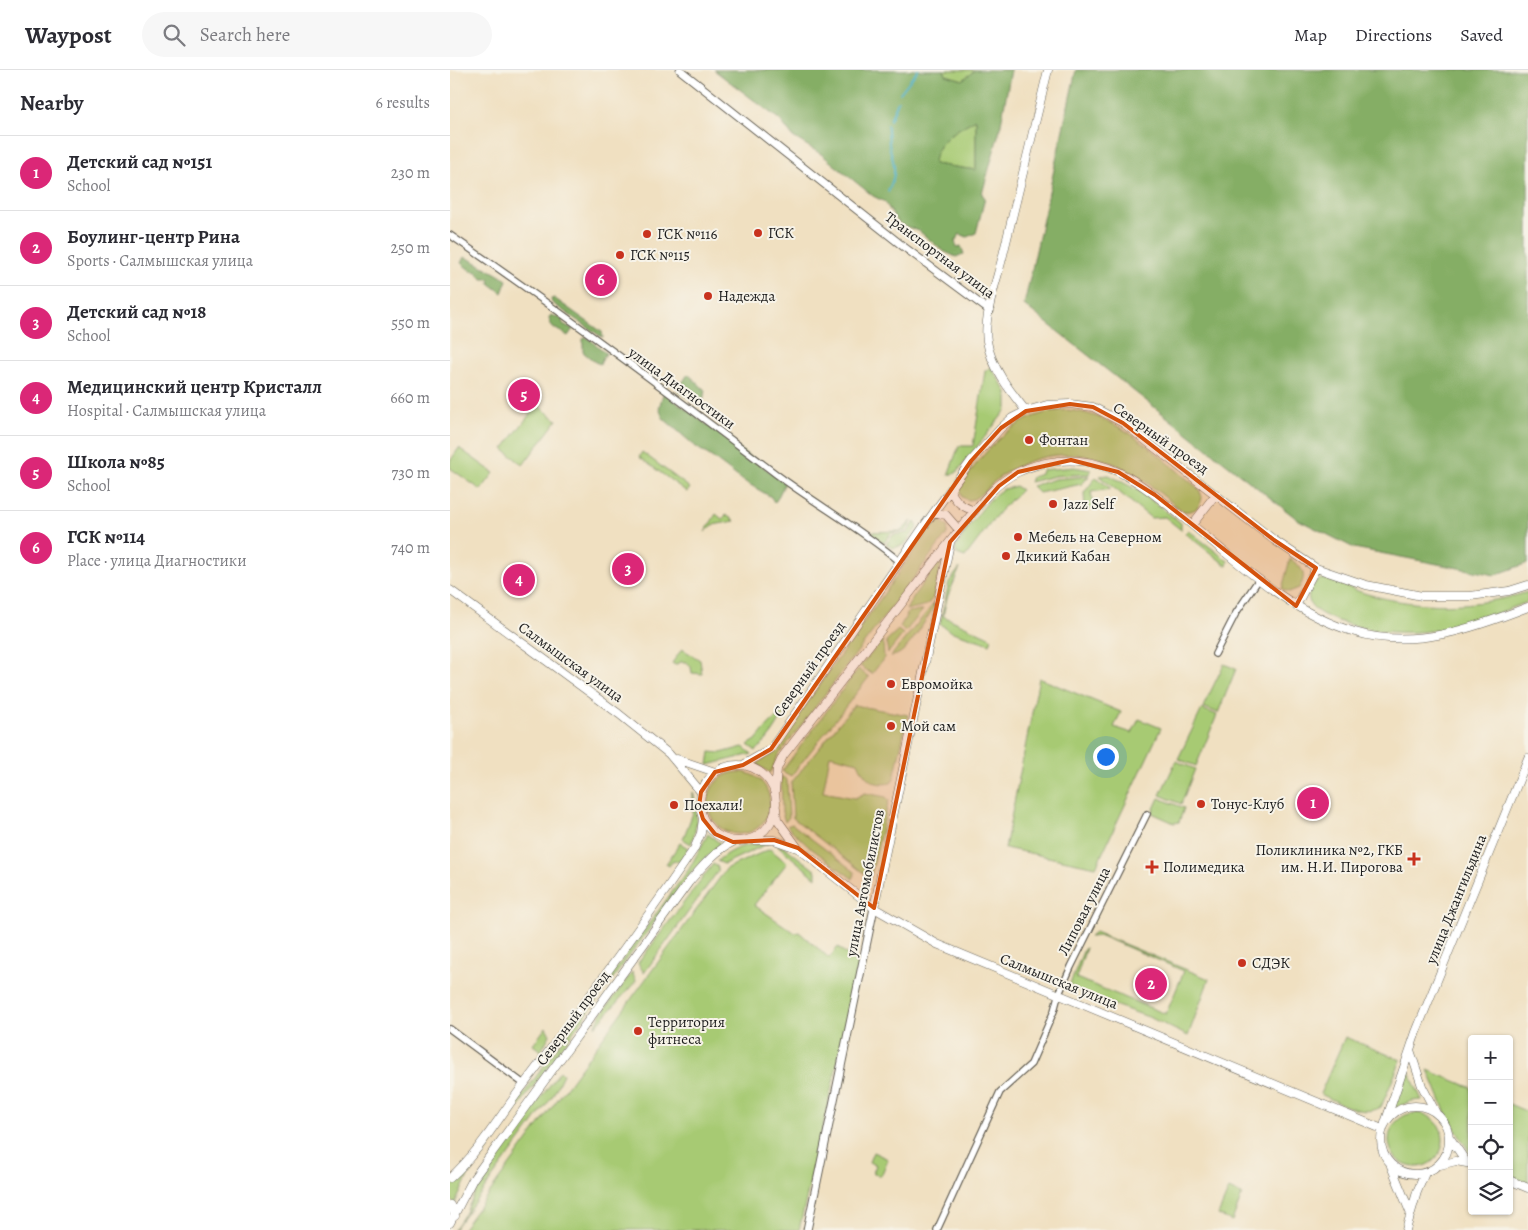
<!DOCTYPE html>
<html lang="en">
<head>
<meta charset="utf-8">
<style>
  body { margin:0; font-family:Alegreya,serif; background:#f7f7f7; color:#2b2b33 }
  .controls { position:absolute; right:15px; bottom:15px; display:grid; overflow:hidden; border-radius:5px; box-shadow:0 1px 4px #0004 }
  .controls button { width:45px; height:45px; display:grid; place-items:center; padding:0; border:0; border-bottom:1px solid #e1e1e2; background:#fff; color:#2b2b33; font:25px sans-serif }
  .you { position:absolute; left:655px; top:686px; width:18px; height:18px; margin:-12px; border:4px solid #fff; border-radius:50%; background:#1a73e8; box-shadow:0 0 0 8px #1a73e833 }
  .badge { display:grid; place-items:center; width:32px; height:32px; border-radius:50%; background:#db2777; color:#fff; font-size:16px; font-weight:700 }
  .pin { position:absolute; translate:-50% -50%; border:2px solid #fff; box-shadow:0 1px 5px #0006 }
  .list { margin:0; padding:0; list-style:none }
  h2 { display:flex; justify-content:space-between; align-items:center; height:65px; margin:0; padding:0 20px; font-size:21px }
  h2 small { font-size:16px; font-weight:400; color:#7c7c81 }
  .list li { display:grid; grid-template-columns:32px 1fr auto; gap:15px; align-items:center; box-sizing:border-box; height:75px; padding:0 20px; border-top:1px solid #e1e1e2 }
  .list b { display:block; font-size:19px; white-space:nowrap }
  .list p { margin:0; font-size:16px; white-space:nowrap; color:#7c7c81 }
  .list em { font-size:16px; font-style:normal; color:#7c7c81 }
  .icon { flex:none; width:28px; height:28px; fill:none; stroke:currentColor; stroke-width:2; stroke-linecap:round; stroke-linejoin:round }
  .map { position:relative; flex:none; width:1078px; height:1160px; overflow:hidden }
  header { display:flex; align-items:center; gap:30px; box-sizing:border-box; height:70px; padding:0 25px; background:#fff; border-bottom:1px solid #e1e1e2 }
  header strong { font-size:24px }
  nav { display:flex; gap:28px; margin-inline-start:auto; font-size:18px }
  .search { width:350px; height:45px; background:#f7f7f7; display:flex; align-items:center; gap:12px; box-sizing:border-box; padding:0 18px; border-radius:28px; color:#7c7c81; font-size:19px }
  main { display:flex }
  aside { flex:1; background:#fff }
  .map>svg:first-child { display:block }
  .green { fill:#a7ca73; stroke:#627348 }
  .forest { fill:#85ae65; stroke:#506540; fill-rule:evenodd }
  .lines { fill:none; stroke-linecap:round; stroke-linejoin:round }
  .stream { stroke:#49b1c8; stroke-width:2 }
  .minor-casing { stroke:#666156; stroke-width:8 }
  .tertiary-casing { stroke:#666156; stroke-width:9 }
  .secondary-casing { stroke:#666156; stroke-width:9 }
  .minor { stroke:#fff; stroke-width:5.5 }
  .tertiary { stroke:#fff; stroke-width:7 }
  .secondary { stroke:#fff; stroke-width:8 }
  .marked { fill:#d4530e; fill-opacity:0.2; stroke:#d4530e; stroke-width:4; stroke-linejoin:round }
  .poi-dot { fill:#c8321e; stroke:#f7f3e8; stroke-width:2 }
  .labels { text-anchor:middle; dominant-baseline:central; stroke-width:4; stroke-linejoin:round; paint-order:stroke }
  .poi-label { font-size:15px; fill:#1c1c1c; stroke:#f7f3e8; text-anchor:start }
  .street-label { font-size:15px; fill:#1c1c1c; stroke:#f7f3e8 }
</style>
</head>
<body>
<header>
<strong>Waypost</strong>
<div class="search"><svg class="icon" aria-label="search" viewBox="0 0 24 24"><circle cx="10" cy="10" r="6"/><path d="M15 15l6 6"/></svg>Search here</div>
<nav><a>Map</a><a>Directions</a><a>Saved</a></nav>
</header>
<main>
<aside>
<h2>Nearby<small>6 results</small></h2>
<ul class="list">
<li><span class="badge">1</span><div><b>Детский сад №151</b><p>School</p></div><em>230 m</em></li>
<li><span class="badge">2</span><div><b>Боулинг-центр Рина</b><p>Sports · Салмышская улица</p></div><em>250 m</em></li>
<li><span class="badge">3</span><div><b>Детский сад №18</b><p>School</p></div><em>550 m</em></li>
<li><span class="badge">4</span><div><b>Медицинский центр Кристалл</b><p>Hospital · Салмышская улица</p></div><em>660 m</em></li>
<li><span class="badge">5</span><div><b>Школа №85</b><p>School</p></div><em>730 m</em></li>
<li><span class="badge">6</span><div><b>ГСК №114</b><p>Place · улица Диагностики</p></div><em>740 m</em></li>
</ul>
</aside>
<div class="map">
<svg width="1078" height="1160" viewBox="0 0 1078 1160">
  <rect width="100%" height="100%" fill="#f7f3e8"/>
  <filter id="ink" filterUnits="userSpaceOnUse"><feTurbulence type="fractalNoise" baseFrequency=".02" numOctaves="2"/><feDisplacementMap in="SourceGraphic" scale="10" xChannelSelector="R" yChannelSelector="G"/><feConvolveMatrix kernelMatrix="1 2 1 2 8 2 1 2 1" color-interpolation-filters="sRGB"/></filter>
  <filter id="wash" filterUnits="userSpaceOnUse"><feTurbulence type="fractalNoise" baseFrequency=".0096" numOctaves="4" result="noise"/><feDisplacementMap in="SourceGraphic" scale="20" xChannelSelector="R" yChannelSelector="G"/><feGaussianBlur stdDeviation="1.12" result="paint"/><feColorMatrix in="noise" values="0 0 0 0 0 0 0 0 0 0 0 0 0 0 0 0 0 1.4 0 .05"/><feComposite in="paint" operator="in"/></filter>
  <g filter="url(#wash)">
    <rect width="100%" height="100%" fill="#f0e0c1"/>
    <!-- green -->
    <path class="green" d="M494 0H525L513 10 496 5Z
      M526 49V100L484 94C485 69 507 60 526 49Z
      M541 297 557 322V339L506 403 498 405 509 376H523L535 301Z
      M87 335 107 350 73 395 53 379Z
      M618 340C670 345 710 387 749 419L752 427C751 437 744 443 733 441 716 429 702 415 684 404 645 379 596 378 557 402 544 410 536 421 524 429L518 430 512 427 510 419 513 412C540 374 568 341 618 340Z
      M9 378 44 403 31 420 0 398V391Z
      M192 382 240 418 237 422 189 387Z
      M624 397 641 400 640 404 605 406 580 412 582 407 591 404 592 400Z
      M659 405 691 422 731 453V460L715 447 701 448 649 406Z
      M639 406 632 414 589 423 582 416 605 409Z
      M646 407 661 419 641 422 644 439H635L634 423Z
      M565 416 571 420 549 442 515 487 507 484 505 480C511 467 540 423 554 419 558 418 561 418 565 416Z
      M266 444 272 449 276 445 285 451 263 455 255 462Z
      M462 451 456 461 441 463 434 473 418 462 451 461Z
      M491 451 498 457 497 464 328 686 320 703 307 694 322 682 484 453Z
      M465 452 468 457 454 475 443 478 436 474 443 465 457 463Z
      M738 460 778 491 777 496 735 463Z
      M840 489C852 497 858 504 849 518L839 522 832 519Z
      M489 492 491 493 483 528 477 535 456 540 465 524Z
      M510 498 497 528 493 546 539 567 542 569 540 574 500 561 490 554 499 512Z
      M873 509C888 512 903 520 917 524 969 539 1026 538 1078 522V532C1034 548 993 565 946 562 927 562 847 549 860 521 863 514 866 510 873 509Z
      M485 532 484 538C474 550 457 587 441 586Z
      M473 540 455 562 450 557 458 542Z
      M448 560 453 564 438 583 436 571Z
      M433 570 434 588 422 604 410 596Z
      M232 579 250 590 252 604 242 603 241 597 237 592H230L225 595 222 593Z
      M774 594 786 599 768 643 753 637Z
      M408 599 419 607 341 706 332 701Z
      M589 608 671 642 664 657 682 663 689 649 711 658 646 797 555 778Z
      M404 635 458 645 444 708 441 713C422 717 414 707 408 692L380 685 373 722 405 728 415 723 436 727 439 730 420 808 343 748 341 713Z
      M752 639 767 645 746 696 728 689Z
      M335 640C328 656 319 669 306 681L298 675 306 670 319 654Z
      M293 677 302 684 258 695 260 682 271 683Z
      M726 691 745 699 731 734 710 725Z
      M258 733a31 31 0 1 1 62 0a31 31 0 1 1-62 0Z
      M331 706 337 710 339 747 335 752 332 742Z
      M243 722C248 740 248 756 241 774L233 769 243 743Z
      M709 728 734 738 729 752 724 753 702 743Z
      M342 754 405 802 403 809 358 776 337 756Z
      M258 764 271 774 242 801 49 1063 18 1106 5 1134 0 1128V1115L15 1103 239 799Z
      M230 773 238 778 231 790 222 792 219 796 216 794Z
      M319 773 274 794 267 791C285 776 296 775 319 773Z
      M326 774 336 778 366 801V808Z
      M320 779 337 793 304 835 345 863 349 862 379 888 388 877 410 895 349 1160H12L277 798Z
      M263 794 268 797V801L194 903 188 893Z
      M645 862 759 909 738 966 701 948 633 924 620 914 634 879 636 878 626 908 716 944 734 901 651 866 639 867Z
      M182 902 186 911 145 957 150 946Z
      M96 957 100 965 91 981 83 975Z
      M895 967 951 990 931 1037C912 1048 889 1032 870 1024Z
      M957 998 972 1030 962 1031 941 1039Z
      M978 1000 1022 1018V1086L997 1046Z
      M110 1001 113 1004 102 1027 4 1160 16 1142 31 1110Z
      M1059 1034 1078 1042V1113L1059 1105Z
      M939 1070a27 27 0 1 1 54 0a27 27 0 1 1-54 0Z
      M423 1082 438 1089 431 1106 423 1103 426 1095 419 1092Z
      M779 1119 792 1125 782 1151 768 1145Z"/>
    <!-- forest -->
    <path class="forest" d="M264 0H494L496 5 513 10 525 0H561L550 59 532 124 535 128 526 163 517 167 510 164 505 171 507 177 511 176 514 184 506 187 493 181 469 161 452 155 446 150 435 132 423 126 371 84 343 67 330 50ZM526 49V100L484 94C485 70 507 60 526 49Z
      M626 0H1078V493L1045 505 904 478 847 449 574 235Z
      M14 187C19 188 51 206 57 210L52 223 39 213 40 209H32L27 202 21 201 11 193Z
      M104 228 152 262 153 268 102 233 101 229Z
      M101 245 112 249 113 254 123 259 118 266C110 260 100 260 99 247Z
      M137 267 156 283 150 294 145 292 133 282V269Z
      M238 304 255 320 253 332 244 331 227 321Z
      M213 324H216L335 413 326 431 324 432 321 427 292 410 263 388 246 377 213 348 209 338Z"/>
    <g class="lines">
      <!-- stream -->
      <path class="stream" d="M450 23 468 0
        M440 50 448 31
        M437 55C439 62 438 71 440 79 445 96 447 104 438 121"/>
    </g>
  </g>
  <g filter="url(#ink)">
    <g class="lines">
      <defs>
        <path id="minor" d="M0 165C111 241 219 322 326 404 366 434 411 459 449 491
          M765 584 786 543 809 509
          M0 959 74 1014
          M487 1160 550 1022 581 994 604 941 608 926 621 897 697 744"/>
        <path id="tertiary" d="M230 0 454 177 540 241
          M357 1160 424 838"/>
        <path id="secondary" d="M576 341C560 321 541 297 537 271 533 247 547 210 553 185 568 124 583 62 598 0
          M500 420C506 432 512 437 525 441
          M484 442 496 445 509 460
          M742 455 766 424
          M0 520 169 644 219 684 251 722
          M846 536 866 498
          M227 689 265 702
          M250 733a38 38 0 1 1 76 0a38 38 0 1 1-76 0Z
          M293 695 321 679 474 456 521 391 551 358 562 348 576 341 597 335 620 334 643 337 673 353 824 470 866 498 916 515 972 526H1020L1059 521 1078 515
          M325 722 327 699 333 686 509 460C525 440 544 413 568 402 593 390 624 387 650 395 680 403 706 426 730 445 784 488 837 542 905 562 963 580 1024 558 1078 537
          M326 738 327 749 348 778 424 838 487 874 932 1059
          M303 770H324L347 778
          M424 838 500 473
          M960 980 972 1016 986 1043
          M931 1070a34 34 0 1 1 68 0a34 34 0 1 1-68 0Z
          M935 1053 966 962 1078 688
          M1000 1068 1017 1093
          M990 1095 1006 1091 1022 1094
          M941 1096 960 1142
          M0 1108C30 1081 51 1044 75 1013 133 936 190 858 244 779L251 763 253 749
          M1059 1110 1078 1118
          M0 1135 5 1146
          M0 1153 23 1109 239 812C253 796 265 781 283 772
          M956 1160 967 1122 975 1103"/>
      </defs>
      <!-- minor casing -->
      <use href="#minor" class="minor-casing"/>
      <!-- tertiary casing -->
      <use href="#tertiary" class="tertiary-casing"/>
      <!-- secondary casing -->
      <use href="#secondary" class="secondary-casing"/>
      <!-- minor -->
      <use href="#minor" class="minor"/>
      <!-- tertiary -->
      <use href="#tertiary" class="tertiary"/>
      <!-- secondary -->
      <use href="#secondary" class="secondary"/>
    </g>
  </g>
  <!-- marked area -->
  <path class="marked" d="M620 334 643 337 673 353 824 470 866 498 846 536 705 425 668 402 621 390 568 402 549 416 500 472 424 838 348 778 324 770 283 772 265 764 253 749 249 736 251 722 265 702 293 695 321 679 521 391 551 358 576 341Z"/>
  <!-- markers -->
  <g class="poi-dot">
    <circle cx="308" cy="163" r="5"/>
    <circle cx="197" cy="164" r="5"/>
    <circle cx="170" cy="185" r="5"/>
    <circle cx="258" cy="226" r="5"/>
    <circle cx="579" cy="370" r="5"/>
    <circle cx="603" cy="434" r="5"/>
    <circle cx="568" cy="467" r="5"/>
    <circle cx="556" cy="486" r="5"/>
    <circle cx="441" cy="614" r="5"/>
    <circle cx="441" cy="656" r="5"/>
    <circle cx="751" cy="734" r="5"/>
    <circle cx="224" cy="735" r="5"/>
    <path d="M961.5 781.5h5v5h5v5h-5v5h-5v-5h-5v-5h5z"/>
    <path d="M699.5 789.5h5v5h5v5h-5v5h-5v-5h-5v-5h5z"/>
    <circle cx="792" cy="893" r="5"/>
    <circle cx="188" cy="961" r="5"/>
  </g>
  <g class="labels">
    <!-- poi labels -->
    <g class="poi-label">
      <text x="318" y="163">ГСК</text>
      <text x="207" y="164">ГСК №116</text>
      <text x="180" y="185">ГСК №115</text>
      <text x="268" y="226">Надежда</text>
      <text x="589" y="370">Фонтан</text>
      <text x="613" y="434">Jazz Self</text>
      <text x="578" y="467">Мебель на Северном</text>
      <text x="566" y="486">Дкикий Кабан</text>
      <text x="451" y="614">Евромойка</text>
      <text x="451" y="656">Мой сам</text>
      <text x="761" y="734">Тонус-Клуб</text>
      <text x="234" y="735">Поехали!</text>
      <text x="953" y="780" text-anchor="end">Поликлиника №2, ГКБ<tspan x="953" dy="17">им. Н.И. Пирогова</tspan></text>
      <text x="713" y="797">Полимедика</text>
      <text x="802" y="893">СДЭК</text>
      <text x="198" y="952">Территория<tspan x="198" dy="17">фитнеса</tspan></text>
    </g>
    <!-- street labels -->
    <g class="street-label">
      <text transform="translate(490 185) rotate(37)">Транспортная улица</text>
      <text transform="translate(232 318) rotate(36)">улица Диагностики</text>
      <text transform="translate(711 368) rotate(35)">Северный проезд</text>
      <text transform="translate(121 592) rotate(36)">Салмышская улица</text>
      <text transform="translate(359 599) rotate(-55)">Северный проезд</text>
      <text transform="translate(415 813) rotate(-79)">улица Автомобилистов</text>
      <text transform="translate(1006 829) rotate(-68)">улица Джангильдина</text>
      <text transform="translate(634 841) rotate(-63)">Липовая улица</text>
      <text transform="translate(609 911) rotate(22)">Салмышская улица</text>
      <text transform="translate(123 948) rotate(-54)">Северный проезд</text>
    </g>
  </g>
</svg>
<div class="controls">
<button>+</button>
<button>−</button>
<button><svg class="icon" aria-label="locate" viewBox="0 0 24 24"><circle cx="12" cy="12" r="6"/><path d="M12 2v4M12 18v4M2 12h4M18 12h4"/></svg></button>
<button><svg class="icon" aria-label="layers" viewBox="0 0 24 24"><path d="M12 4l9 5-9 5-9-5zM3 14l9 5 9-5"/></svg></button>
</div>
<div class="you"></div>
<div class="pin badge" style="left:863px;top:733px">1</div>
<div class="pin badge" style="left:701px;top:914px">2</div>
<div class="pin badge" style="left:178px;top:499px">3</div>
<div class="pin badge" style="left:69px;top:510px">4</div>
<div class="pin badge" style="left:74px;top:325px">5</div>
<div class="pin badge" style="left:151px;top:210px">6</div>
</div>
</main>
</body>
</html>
